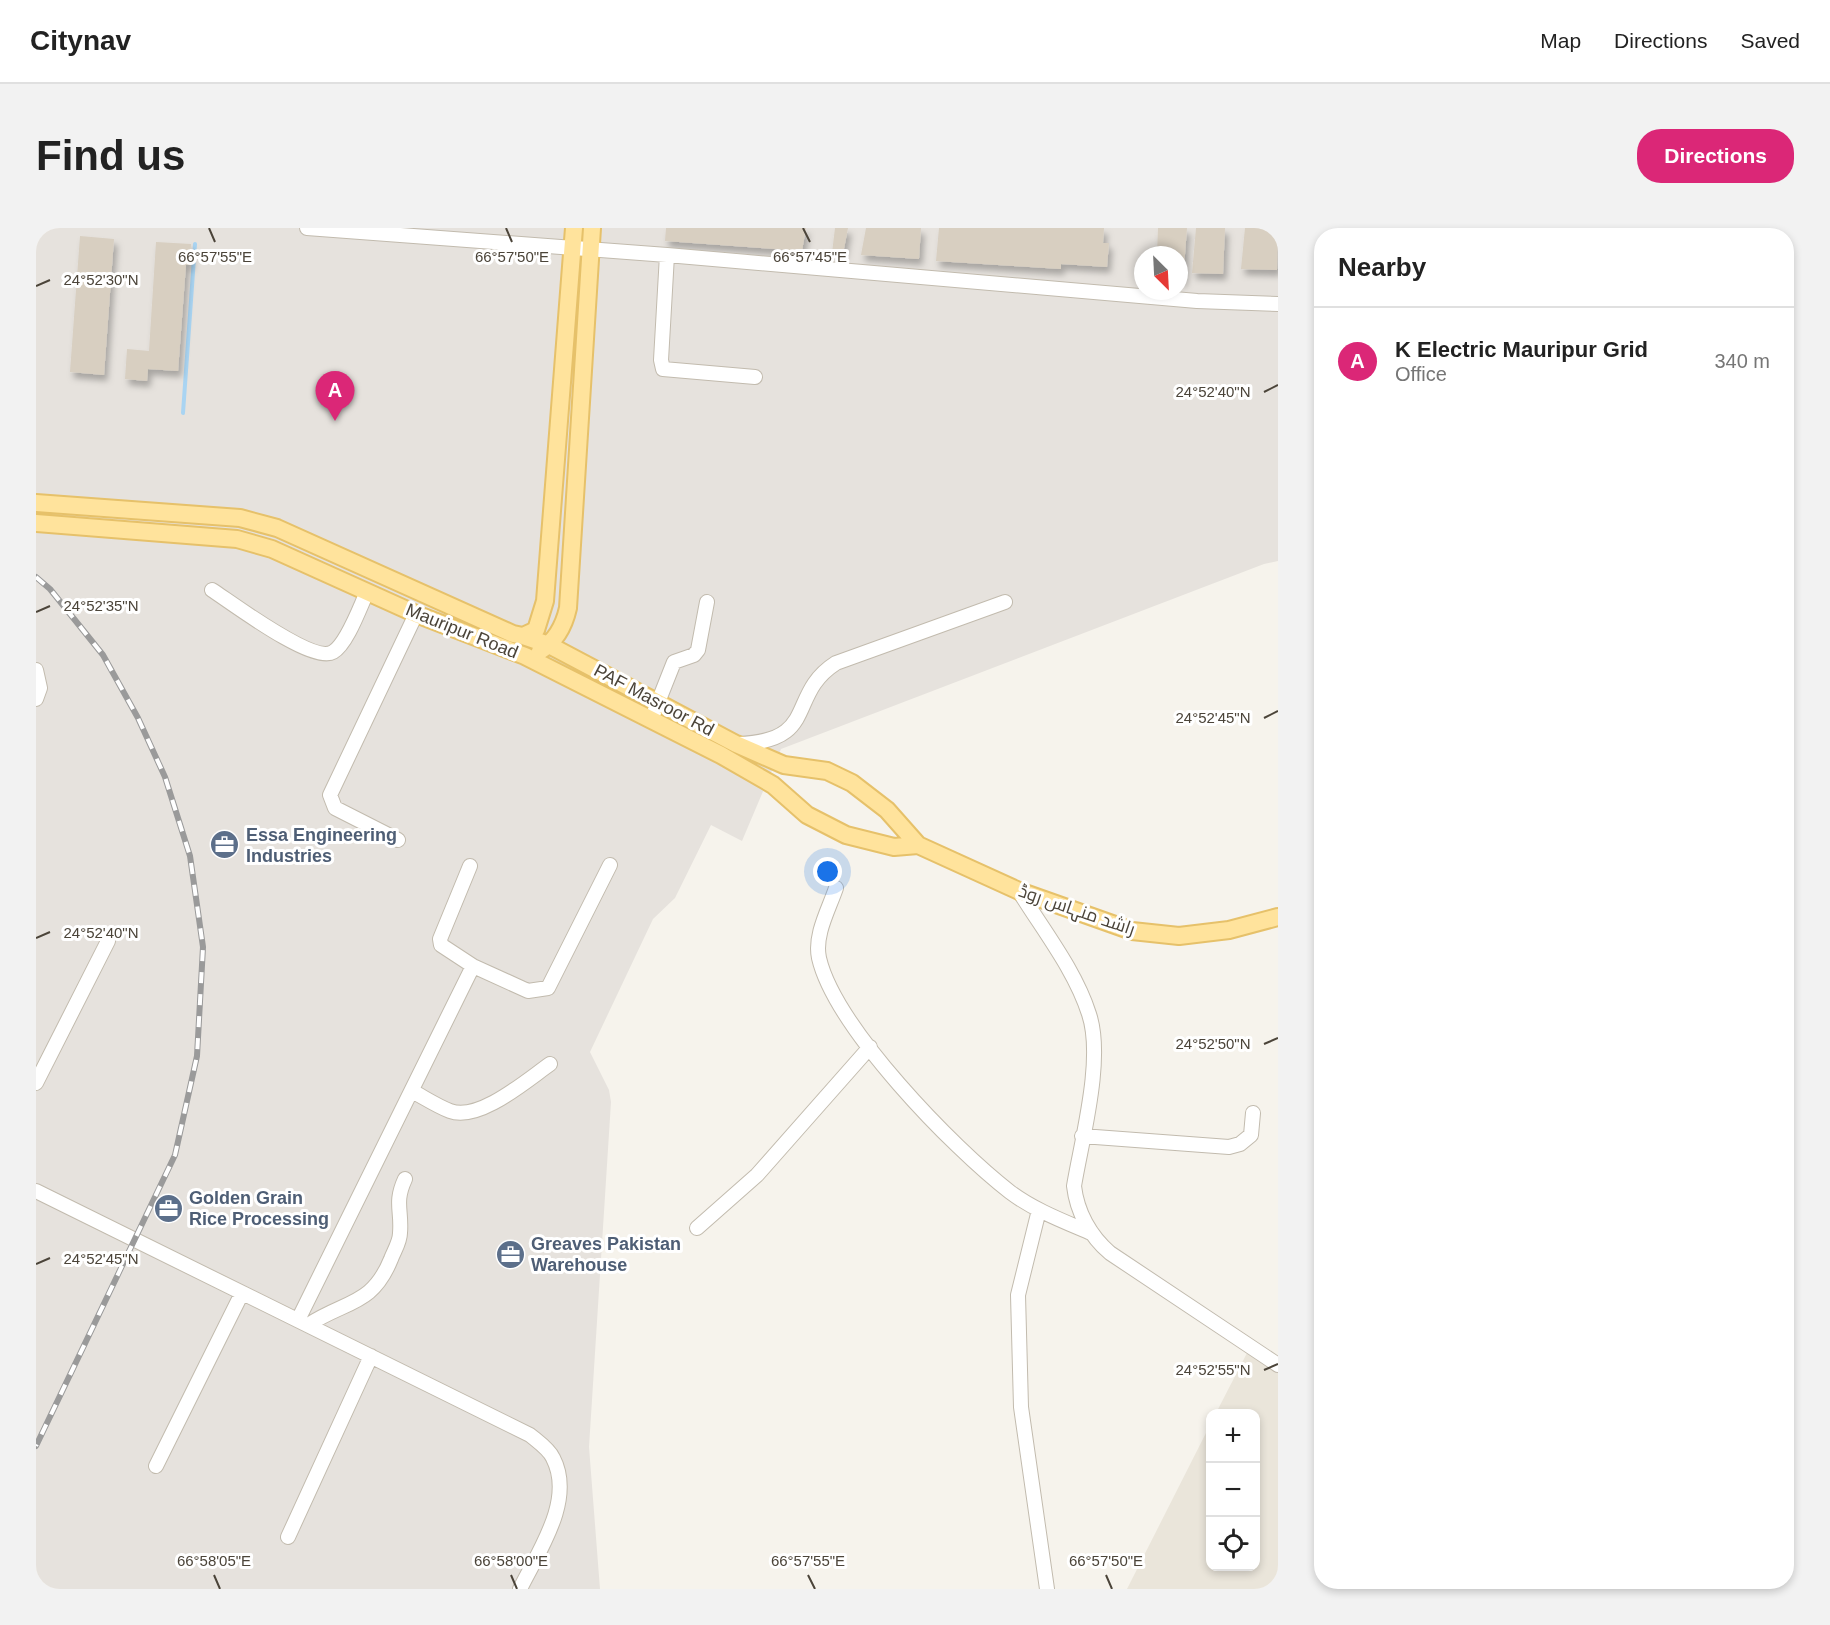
<!DOCTYPE html>
<html lang="en">
<head>
<meta charset="utf-8">
<style>
  body { margin:0; font-family:Helvetica,Cairo,sans-serif; background:#f2f2f2; color:#222 }
  .controls { position:absolute; right:18px; bottom:18px; display:grid; overflow:hidden; border-radius:12px; box-shadow:0 3px 9px #0003 }
  .controls button { width:54px; height:54px; display:grid; place-items:center; padding:0; border:0; border-bottom:2px solid #e0e0e0; background:#fff; color:#222; font:30px sans-serif }
  .compass { position:absolute; left:1098px; top:18px; width:54px; height:54px; border-radius:50%; background:#fff; box-shadow:0 3px 9px #0003; rotate:156deg }
  .you { position:absolute; left:792px; top:644px; width:21px; height:21px; margin:-15px; border:4px solid #fff; border-radius:50%; background:#1a73e8; box-shadow:0 0 0 9px #1a73e833 }
  .badge { display:grid; place-items:center; width:39px; height:39px; border-radius:50%; background:#db2777; color:#fff; font-size:20px; font-weight:700 }
  .pin { position:absolute; translate:-50% -50px; filter:drop-shadow(0 2px 3px #0008) }
  .pin::after { content:''; position:absolute; top:32px; width:21px; height:18px; background:inherit; clip-path:polygon(0 0,100% 0,50% 100%) }
  .list { margin:0; padding:0; list-style:none }
  h2 { display:flex; justify-content:space-between; align-items:center; height:78px; margin:0; padding:0 24px; font-size:26px }
  h2 small { font-size:20px; font-weight:400; color:#767676 }
  .list li { display:grid; grid-template-columns:39px 1fr auto; gap:18px; align-items:center; box-sizing:border-box; height:108px; padding:0 24px; border-top:2px solid #e0e0e0 }
  .list b { display:block; font-size:22px; white-space:nowrap }
  .list p { margin:0; font-size:20px; white-space:nowrap; color:#767676 }
  .list em { font-size:20px; font-style:normal; color:#767676 }
  .icon { flex:none; width:33px; height:33px; fill:none; stroke:currentColor; stroke-width:2; stroke-linecap:round; stroke-linejoin:round }
  .map { position:relative; flex:none; width:1242px; height:1361px; overflow:hidden; border-radius:24px }
  header { display:flex; align-items:center; gap:36px; box-sizing:border-box; height:84px; padding:0 30px; background:#fff; border-bottom:2px solid #e0e0e0 }
  header strong { font-size:28px }
  nav { display:flex; gap:33px; margin-inline-start:auto; font-size:21px }
  .intro { display:flex; align-items:center; justify-content:space-between; box-sizing:border-box; height:144px; padding:0 36px }
  h1 { margin:0; font-size:42px }
  .button { padding:15px 27px; border-radius:24px; background:#db2777; color:#fff; font-size:21px; font-weight:700 }
  main { display:flex; gap:36px; padding:0 36px }
  aside { flex:1; background:#fff; border-radius:24px; box-shadow:0 3px 9px #0003 }
  .map>svg:first-child { display:block }
  .residential { fill:#eae5da }
  .industrial { fill:#e6e2dd; fill-rule:evenodd }
  .lines { fill:none; stroke-linecap:round; stroke-linejoin:round }
  .stream { stroke:#a9d4f2; stroke-width:4 }
  .building { fill:#d8cfc1; filter:url(#shadow) }
  .minor-casing { stroke:#c2bbae; stroke-width:16 }
  .major-casing { stroke:#e6c16a; stroke-width:20 }
  .minor { stroke:#fff; stroke-width:14 }
  .major { stroke:#ffe39c; stroke-width:16 }
  .rail-casing { stroke:#9a9a9a; stroke-width:6 }
  .rail { stroke:#fff; stroke-width:4; stroke-dasharray:11; stroke-linecap:butt }
  .ticks { fill:none; stroke:#4b4439; stroke-width:2 }
  .labels { text-anchor:middle; dominant-baseline:central; stroke-width:6; stroke-linejoin:round; paint-order:stroke }
  .street-label { font-size:18px; fill:#4b4439; stroke:#fff }
  .service-label { font-size:18px; font-weight:bold; fill:#4e5e75; stroke:#fff; text-anchor:start }
  .ticks-label { font-size:15px; text-anchor:middle; fill:#4b4439; stroke:#fff; stroke-width:6; stroke-linejoin:round; paint-order:stroke }
</style>
</head>
<body>
<header>
<strong>Citynav</strong>
<nav><a>Map</a><a>Directions</a><a>Saved</a></nav>
</header>
<div class="intro"><h1>Find us</h1><a class="button">Directions</a></div>
<main>
<div class="map">
<svg width="1242" height="1361" viewBox="0 0 1242 1361">
  <defs>
    <filter id="shadow"><feDropShadow dx="3.5" dy="6" stdDeviation="3" flood-color="#0004"/></filter>
  </defs>
  <rect width="100%" height="100%" fill="#f6f3ec"/>
  <!-- residential -->
  <path class="residential" d="M1211 1125 1242 1141V1361H1091L1174 1197V1338H1220V1186L1180 1185Z"/>
  <!-- industrial -->
  <path class="industrial" d="M0 0H1242V333L1228 336 745 521 706 613 675 597 639 670 617 691 554 824 573 862 575 874 553 1219 564 1361H0ZM1107 27H1143V63H1107Z"/>
  <g class="lines">
    <!-- stream -->
    <path class="stream" d="M147 185 159 16"/>
  </g>
  <!-- building -->
  <path class="building" d="M630 0H770L766 23 629 13Z
    M799 0H812L807 26 796 25Z
    M830 0H885L883 31 825 27Z
    M903 0H1068L1067 15H1073L1071 39 1025 36V41L900 33Z
    M1122 0H1151L1147 53 1143 52V27H1121Z
    M1160 0H1189L1187 46 1156 45Z
    M1209 0H1242L1241 42 1205 41Z
    M44 8 78 11 68 147 34 144Z
    M120 14 155 16 154 37H150L142 143 112 141 111 153 89 151 91 121 113 123Z"/>
  <g class="lines">
    <defs>
      <path id="minor" d="M271 0 631 27 1161 73 1242 76
        M631 27 625 132 627 141 719 149
        M176 362C196 375 277 436 297 424 311 416 324 379 331 364
        M0 442 4 460 0 471
        M615 492 638 434 658 427 662 422 671 374
        M702 516C784 513 750 467 800 435L969 374
        M362 612 299 580 294 567 380 386
        M434 638 404 711 405 717 437 738 492 763 512 760 574 637
        M800 660C793 681 778 707 783 730 799 799 917 920 974 964 998 982 1027 993 1055 1005
        M983 663C1007 702 1039 742 1053 786 1068 831 1046 910 1038 958 1041 984 1054 1008 1074 1025L1242 1137
        M0 855 72 713
        M376 863C389 870 401 878 414 883 443 894 491 852 514 836
        M1046 908 1193 919 1204 916 1215 907 1217 885
        M0 963 494 1207C501 1213 513 1221 517 1230 539 1272 502 1324 484 1361
        M1003 982 982 1067 985 1179 1011 1361
        M661 1000 721 947 834 819
        M262 1092 437 738
        M272 1097C310 1072 336 1078 355 1031 358 1023 364 1014 364 1005 366 982 358 975 369 951
        M120 1238 206 1065
        M252 1309 335 1128"/>
      <path id="major" d="M0 275 204 290 241 300 477 406 487 408 500 402 509 373 538 0
        M0 295 201 311 236 321 380 386 489 428 685 527 737 557 771 587 810 607 858 619 882 617
        M487 408 513 417 700 516 748 537 791 543 816 555 851 582 882 617 983 663 1096 703 1143 708 1193 702 1242 689
        M504 423C520 413 528 398 532 380L556 0"/>
    </defs>
    <!-- minor casing -->
    <use href="#minor" class="minor-casing"/>
    <!-- major casing -->
    <use href="#major" class="major-casing"/>
    <!-- minor -->
    <use href="#minor" class="minor"/>
    <!-- major -->
    <use href="#major" class="major"/>
    <defs>
      <path id="rail" d="M0 349 14 361 67 427 102 490 129 549 154 628 167 719 161 828 139 927 0 1218"/>
    </defs>
    <!-- rail casing -->
    <use href="#rail" class="rail-casing"/>
    <!-- rail -->
    <use href="#rail" class="rail"/>
  </g>
  <!-- ticks -->
  <path class="ticks" d="M173 0 179 14M470 0 476 14M767 0 774 14M0 58 14 52M1228 164 1242 157M0 384 14 378M1228 490 1242 483M0 710 14 704M1228 816 1242 810M0 1036 14 1030M1228 1142 1242 1136M178 1347 184 1361M475 1347 481 1361M772 1347 779 1361M1070 1347 1076 1361"/>
  <!-- icons -->
  <defs>
    <symbol id="office-disc" viewBox="-11 -11 22 22"><circle r="9.5" fill="#5c6f8a" stroke="#fff"/><path d="M-6-3h4V-5.5h4V-3h4V5H-6ZM-1-4.5V-3h2v-1.5ZM-6 0V1H6V0Z" fill="#fff"/></symbol>
  </defs>
  <g fill-rule="evenodd">
    <use href="#office-disc" x="172" y="600" width="33" height="33"/>
    <use href="#office-disc" x="116" y="964" width="33" height="33"/>
    <use href="#office-disc" x="458" y="1010" width="33" height="33"/>
  </g>
  <g class="labels">
    <!-- street labels -->
    <g class="street-label">
      <text transform="translate(426 403) rotate(22)">Mauripur Road</text>
      <text transform="translate(618 472) rotate(28)">PAF Masroor Rd</text>
      <text transform="translate(1041 682) rotate(19)">راشد منہاس روڈ</text>
    </g>
    <!-- service labels -->
    <g class="service-label">
      <text x="210" y="607">Essa Engineering<tspan x="210" dy="21">Industries</tspan></text>
      <text x="153" y="970">Golden Grain<tspan x="153" dy="21">Rice Processing</tspan></text>
      <text x="495" y="1016">Greaves Pakistan<tspan x="495" dy="21">Warehouse</tspan></text>
    </g>
  </g>
  <g class="ticks-label">
    <text x="179" y="34">66°57'55"E</text>
    <text x="476" y="34">66°57'50"E</text>
    <text x="774" y="34">66°57'45"E</text>
    <text x="65" y="57">24°52'30"N</text>
    <text x="1177" y="169">24°52'40"N</text>
    <text x="65" y="383">24°52'35"N</text>
    <text x="1177" y="495">24°52'45"N</text>
    <text x="65" y="710">24°52'40"N</text>
    <text x="1177" y="821">24°52'50"N</text>
    <text x="65" y="1036">24°52'45"N</text>
    <text x="1177" y="1147">24°52'55"N</text>
    <text x="178" y="1338">66°58'05"E</text>
    <text x="475" y="1338">66°58'00"E</text>
    <text x="772" y="1338">66°57'55"E</text>
    <text x="1070" y="1338">66°57'50"E</text>
  </g>
</svg>
<div class="controls">
<button>+</button>
<button>−</button>
<button><svg class="icon" aria-label="locate" viewBox="0 0 24 24"><circle cx="12" cy="12" r="6"/><path d="M12 2v4M12 18v4M2 12h4M18 12h4"/></svg></button>
</div>
<svg class="compass" viewBox="-18 -18 36 36"><path d="M0-13l5 13h-10z" fill="#e53935"/><path d="M0 13l5-13h-10z" fill="#767676"/></svg>
<div class="you"></div>
<div class="pin badge" style="left:299px;top:193px">A</div>
</div>
<aside>
<h2>Nearby<small></small></h2>
<ul class="list">
<li><span class="badge">A</span><div><b>K Electric Mauripur Grid</b><p>Office</p></div><em>340 m</em></li>
</ul>
</aside>
</main>
</body>
</html>
